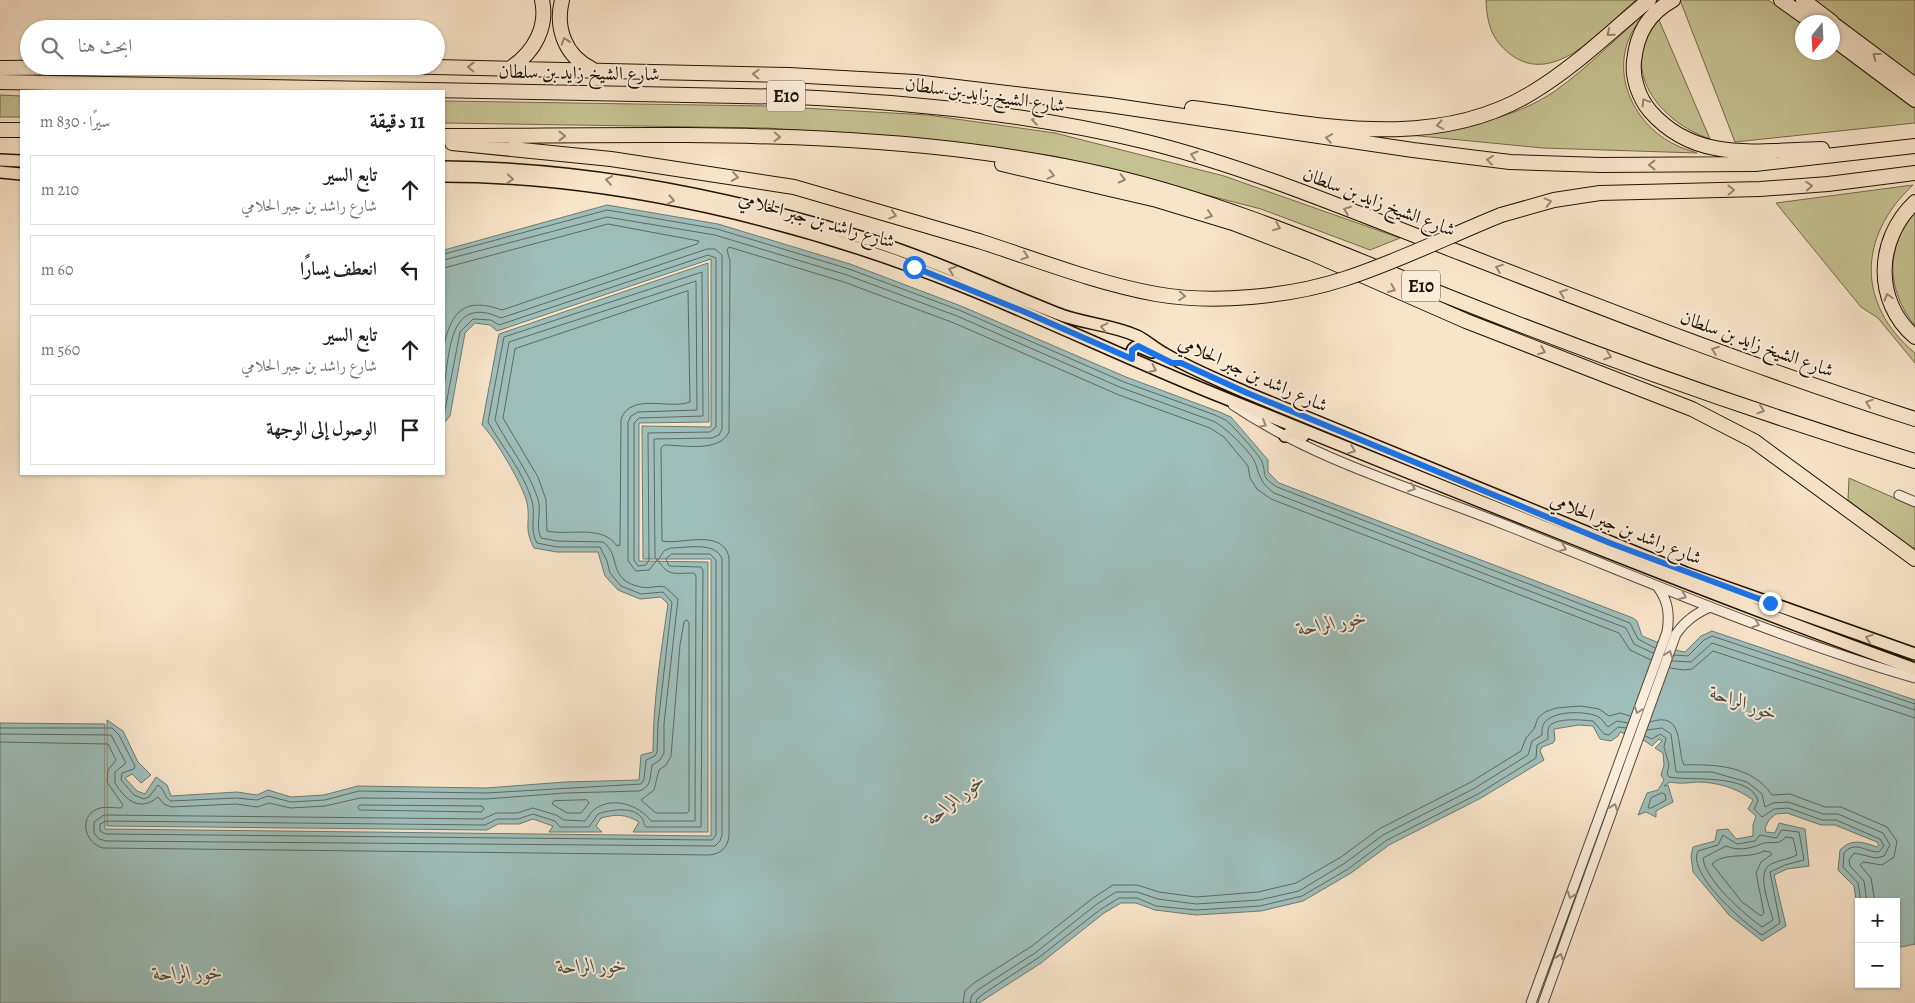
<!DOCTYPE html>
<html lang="ar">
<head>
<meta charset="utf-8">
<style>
  body { margin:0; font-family:Alegreya,Amiri,serif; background:#f6f6f6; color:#202124; direction:rtl }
  .controls { position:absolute; right:15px; bottom:15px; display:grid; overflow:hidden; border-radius:0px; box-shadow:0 1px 4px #0004 }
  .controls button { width:45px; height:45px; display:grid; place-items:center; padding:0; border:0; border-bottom:1px solid #e0e0e0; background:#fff; color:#202124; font:25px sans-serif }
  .compass { position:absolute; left:1795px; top:15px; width:45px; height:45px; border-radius:50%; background:#fff; box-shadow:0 1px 4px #0004; rotate:198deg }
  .stop { position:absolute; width:15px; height:15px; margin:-11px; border:4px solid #1a73e8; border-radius:50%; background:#fff }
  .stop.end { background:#1a73e8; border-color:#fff; box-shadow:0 1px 5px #0008 }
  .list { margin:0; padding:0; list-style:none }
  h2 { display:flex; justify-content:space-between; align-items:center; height:65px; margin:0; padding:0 20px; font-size:21px }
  h2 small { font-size:16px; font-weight:400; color:#757577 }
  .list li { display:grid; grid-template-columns:32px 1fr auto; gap:15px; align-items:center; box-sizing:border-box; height:70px; margin:0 10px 10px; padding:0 10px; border:1px solid #e0e0e0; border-radius:0px }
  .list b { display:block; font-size:19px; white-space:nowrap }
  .list p { margin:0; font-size:16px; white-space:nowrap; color:#757577 }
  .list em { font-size:16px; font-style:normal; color:#757577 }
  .icon { flex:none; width:28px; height:28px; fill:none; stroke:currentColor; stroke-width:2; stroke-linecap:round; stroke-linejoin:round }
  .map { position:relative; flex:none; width:1915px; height:1003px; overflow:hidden; direction:ltr }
  .search { position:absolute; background:#fff; box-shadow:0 1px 4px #0004; left:20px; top:20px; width:425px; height:55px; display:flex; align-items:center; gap:12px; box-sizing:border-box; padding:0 18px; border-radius:28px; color:#757577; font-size:19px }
  .panel { position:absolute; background:#fff; box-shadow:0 1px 4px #0004; left:20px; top:90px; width:425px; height:385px; border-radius:0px; direction:rtl }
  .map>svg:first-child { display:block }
  .green { fill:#c5c291; stroke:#746a49 }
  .water { fill:#9ebeba; stroke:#6c7a70 }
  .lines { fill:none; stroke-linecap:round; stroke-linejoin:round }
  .shore { stroke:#60685e; stroke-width:1 }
  .minor-casing { stroke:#584733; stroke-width:11 }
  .major-casing { stroke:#221301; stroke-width:14 }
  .highway-casing { stroke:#221301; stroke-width:16 }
  .minor { stroke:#faeddc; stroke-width:9 }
  .major { stroke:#f8e4c9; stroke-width:11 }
  .highway { stroke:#f8e4c9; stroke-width:14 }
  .highway-bridge-casing { stroke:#221301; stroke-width:16; stroke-linecap:butt }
  .highway-bridge { stroke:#f8e4c9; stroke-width:14 }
  .oneway { stroke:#98866f }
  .oneway2 { stroke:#998b79 }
  .route { stroke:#1a73e8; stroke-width:6 }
  .labels { text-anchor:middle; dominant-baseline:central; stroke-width:4; stroke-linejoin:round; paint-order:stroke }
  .shield { fill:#faeddc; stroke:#635443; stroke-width:1 }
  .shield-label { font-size:18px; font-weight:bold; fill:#221301 }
  .street-label { font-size:19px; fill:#221301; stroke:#faeddc }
  .water-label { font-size:20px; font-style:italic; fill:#4d4f42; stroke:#faeddc }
</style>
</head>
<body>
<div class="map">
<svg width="1915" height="1003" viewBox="0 0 1915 1003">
  <rect width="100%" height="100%" fill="#f8e4c9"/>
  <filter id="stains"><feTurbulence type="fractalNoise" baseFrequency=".004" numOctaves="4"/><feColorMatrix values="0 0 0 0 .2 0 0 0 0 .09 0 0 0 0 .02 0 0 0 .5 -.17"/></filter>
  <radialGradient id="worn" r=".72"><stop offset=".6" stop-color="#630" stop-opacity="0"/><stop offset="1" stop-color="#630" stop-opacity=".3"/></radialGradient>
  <!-- green -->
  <path class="green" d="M1486 0H1636C1604 26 1555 89 1510 54 1491 39 1487 23 1486 0Z
    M1680 0H1768L1802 23V52H1832L1833 46 1915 108V123L1735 142Z
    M1814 0H1915V78Z
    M1651 8C1645 15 1638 21 1634 29 1609 70 1632 122 1672 143 1680 148 1689 150 1697 153L1543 148 1409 135C1458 128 1513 120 1555 91 1589 67 1619 35 1651 8Z
    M1659 20 1710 139C1660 122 1616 69 1659 20Z
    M0 95 21 96V117H0Z
    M444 101 766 106 928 115 1055 133 1224 176 1400 238 1370 250 1261 209 1054 156 932 140 767 128 444 123Z
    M1913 185C1858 236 1856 304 1915 353V363L1878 318 1861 307 1776 203Z
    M1915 212V326C1886 289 1885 248 1915 212Z
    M1849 478 1915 507V550L1848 500Z"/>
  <!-- water -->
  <path class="water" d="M607 205 718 224 850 264 961 306 1126 377 1217 411 1231 417 1238 425 1268 460V472L1279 483 1633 618 1637 621 1642 636 1679 651 1685 652 1701 636 1712 631 1915 700V944L1896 948V902H1859V922L1854 886 1838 870 1840 850C1852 838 1862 842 1877 847L1879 845 1877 842 1835 825H1821L1787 813 1776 814 1769 820 1765 828 1766 832 1775 833 1779 823 1805 829 1809 866 1787 869 1774 875 1786 926 1762 941 1729 915 1693 872 1691 856 1693 847 1715 841 1717 830 1728 829 1736 839 1753 836V825L1756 816 1748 809 1753 800C1737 788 1717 782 1697 782 1687 783 1680 784 1670 782L1664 786 1668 785 1673 802 1656 811V817L1646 812 1638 815 1647 793 1658 790 1664 780 1661 775 1664 765 1663 753 1655 748 1662 741 1659 739 1652 746 1645 741 1620 732 1618 736 1611 741 1600 739 1593 726 1579 725 1554 729 1555 740 1553 743 1542 747 1540 751 1544 760 1481 798 1389 845 1351 873 1303 901 1261 911 1196 915 1155 910 1136 903H1121L1104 913 1041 963 979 1003H0V723L105 724V829L711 836V559H643L642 426 711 427V259L497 331 490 325 475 323 465 333 450 416 444 423V250Z
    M708 263 709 422 639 423V561L708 562V832H633L639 822C626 814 616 814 601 818L596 826 602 832H549L553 826 533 819 519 824H498L487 830 107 826V720L123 731 138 762 151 775 141 783 132 774 125 778 137 791 145 794 156 777 167 785 171 796 237 792 257 795 268 790 291 797 324 795 358 786 486 788 565 782 639 780 641 755 653 752C653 702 661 652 668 604L661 597 640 599 618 590 605 576 598 552H557L534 548C523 527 531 522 527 503 524 487 494 436 482 425L499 334Z"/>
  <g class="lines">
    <!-- shore -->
    <path class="shore" d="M444 254 607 210 717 229 849 269 959 310 1124 382 1215 415C1220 418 1226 419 1229 423 1234 427 1261 457 1262 462 1267 476 1260 476 1277 487L1630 623 1638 639 1655 648
      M444 260 607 217 715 235 847 275 957 316 1122 388 1213 421C1224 426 1253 453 1256 465 1260 478 1262 484 1274 493L1626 628 1634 644 1653 653
      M444 268 608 224 699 241 697 244 502 310C466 297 451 310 444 346
      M688 291 690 402C669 410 631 392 621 419L620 545 617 546C602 524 570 536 547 531L546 500 538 477 503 418 515 349Z
      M671 548C686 548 716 541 722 559V835L720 841 715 846 106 841 99 839 94 833V822L104 815 483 819 496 813H517L533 808 556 815 564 820 585 821C589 817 590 812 595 809 613 796 639 805 651 821H695L696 576 694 573C675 573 668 577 658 560L664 551Z
      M672 554H710L716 560V835L712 840 106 834 100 831V824L106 821 485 825 497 819H518L533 814 555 821 560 827H589L598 814C609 810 636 805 643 820 644 822 644 825 646 827H701L703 570 701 567 669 566 666 559Z
      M687 620 689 623V811L687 813H656L641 800 654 790 659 770 666 765 671 756 680 645 684 622Z
      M1674 655 1688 656 1704 640 1712 636 1915 704
      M1672 661 1691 662 1712 643 1915 710
      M1670 668 1683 670 1692 669 1713 651 1915 718
      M1650 722C1685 710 1676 748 1684 765 1717 764 1752 766 1772 795L1790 794 1825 807H1841L1887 827 1897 841 1894 857 1882 865 1863 862 1860 865 1871 878 1875 902
      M0 728H112L119 735 135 766 134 769 122 773 121 780 134 795 144 799 149 797 158 785C165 789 164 798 171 801L236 798 257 800 268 796 291 802 325 800 359 791 486 793 641 784 644 780 646 760 655 756 657 752 658 724 672 602 663 592 641 594 621 586 610 573 607 561 600 547H557L537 543C529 529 536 516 532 501 524 472 502 447 488 422L504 337 702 272 703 416 639 418 634 423V560L638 566 646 565 649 560 648 433 710 432 716 427V258L708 255 499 325 491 320 473 319 460 332 444 415
      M1647 730 1662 728 1671 734 1676 772H1712L1747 782 1762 794 1765 807 1773 803 1788 802 1823 814H1838L1883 833 1890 845 1884 856 1876 858 1854 853 1849 860 1850 866 1864 881 1867 902
      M0 734 111 735 126 763 115 772V783C126 801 140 812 158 797L164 804 171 807 236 804 257 807 269 803 291 808 325 806 360 798 486 799 565 793 639 791C652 787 650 776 652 765L660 760 664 753V724L678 599 665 587C657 585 649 589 641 587 606 580 622 555 603 542L557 541 541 538C535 526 542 512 538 499 529 471 508 445 495 420L509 342 696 281 697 410 638 412 631 416 628 422V561L636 571 649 570 657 560 655 557 654 439 712 438 719 435 722 429V255L715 249H707L501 318C449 294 450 351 444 386
      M1645 736 1652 739 1660 734 1666 738 1664 747 1669 765 1667 774 1669 777C1689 781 1751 773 1758 801L1754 809 1762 817 1774 809 1788 808 1822 820H1836L1880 839 1884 846 1879 852C1865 852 1855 840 1844 853L1843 867 1858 883 1861 902
      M0 742 108 744 116 760 108 770 107 782 123 805 121 808C114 808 104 806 97 809 78 818 85 843 103 848L709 855C721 854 728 847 729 836V557C722 528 682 545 662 541L661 448 664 445C683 445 719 453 729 432L730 261 727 250 729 247 844 282 954 323 1119 395 1210 428 1224 437 1248 466 1250 478 1257 489 1271 499 1619 633 1630 650 1651 660
      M1662 793 1665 794 1666 800 1651 808H1648L1651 798Z
      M587 800 589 803 581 813H567L552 804 554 801Z
      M360 805 482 806 484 809 481 812 360 810 358 808Z
      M1782 830 1799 832 1804 860 1785 865 1770 872 1780 923 1762 935C1744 923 1687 874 1698 851L1718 845 1723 835 1737 844 1755 841 1760 835 1776 838Z
      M1786 837 1793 838 1797 855C1790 859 1779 860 1771 864 1755 872 1770 906 1773 920L1762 927C1744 914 1705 880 1703 858L1726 846C1738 851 1749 849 1761 844 1771 840 1777 847 1786 837Z
      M1764 851 1770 852 1772 854 1761 862 1756 873 1764 913 1761 916 1742 902 1712 864C1726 851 1747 860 1764 851Z
      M963 1003 965 991 974 983 1032 946 1093 898 1113 885H1137L1159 892 1196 897 1258 892 1296 883 1341 857 1379 829 1471 782 1521 751 1526 738 1534 729 1538 718 1545 712 1556 708 1581 706 1599 709 1609 716 1620 713 1630 716
      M970 1003 972 995 979 989 1035 953 1097 904 1116 892H1137L1158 899 1196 904 1259 900 1299 891 1345 863 1383 835 1475 788 1528 755 1532 741 1542 735C1542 729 1542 724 1547 720 1557 711 1584 711 1597 716 1602 718 1604 723 1608 727L1617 721 1628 723
      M976 1003 977 999 983 994 1038 958 1101 909 1119 898H1137L1156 906 1196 910 1260 906 1302 896 1348 869 1387 840 1478 794 1536 758 1537 745 1548 739C1548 736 1547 730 1549 727 1554 717 1584 720 1593 721L1604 734 1609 735 1618 727 1626 728"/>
    <defs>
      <path id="minor" d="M1233 405C1316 461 1416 489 1508 526 1643 579 1776 638 1915 678
        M1899 495 1915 502
        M1531 1003 1667 632C1670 614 1668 600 1657 586
        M1543 1003 1676 634C1685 621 1695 614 1710 607"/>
      <path id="major" d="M0 160 21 161
        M444 167C587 168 730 196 867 239 931 259 993 288 1056 313 1082 324 1111 324 1137 336 1147 341 1155 349 1165 354 1191 369 1218 380 1245 392L1686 573 1915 654
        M0 172 21 174
        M444 176C615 176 804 222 962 286 1050 321 1134 362 1222 397 1452 490 1681 584 1915 669
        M1132 359C1131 353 1131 348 1138 346L1152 352
        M1285 436 1292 432 1303 436"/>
      <path id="highway" d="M562 0C555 28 565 56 592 69
        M1673 0C1648 14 1637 33 1634 61 1632 78 1639 98 1650 111 1696 164 1759 150 1822 149
        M1781 0 1812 22
        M1803 0 1832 22
        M1832 23 1915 85
        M1832 38 1915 100
        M392 66 789 75 915 82 1109 105 1413 150 1510 162 1601 165 1755 164 1915 146
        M512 67C534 52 548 27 542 0
        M0 68 207 66
        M0 82 797 97C915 103 1032 114 1147 142 1247 167 1344 208 1440 245 1597 306 1755 368 1915 419
        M1192 108C1304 121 1430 156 1533 92 1575 67 1611 31 1649 0
        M0 130H21
        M444 136C665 136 890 125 1107 175 1233 204 1348 257 1467 304 1614 362 1764 415 1915 461
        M452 143 611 159 794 187 979 241
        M1002 164 1157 200 1233 223 1311 253 1466 321 1692 409 1754 441 1915 559
        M1915 202C1876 239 1873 301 1915 337
        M1501 215 1554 200 1600 193 1760 189 1828 184 1915 173"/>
    </defs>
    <!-- minor casing -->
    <use href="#minor" class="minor-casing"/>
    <!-- major casing -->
    <use href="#major" class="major-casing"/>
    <!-- highway casing -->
    <use href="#highway" class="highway-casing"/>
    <!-- minor -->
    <use href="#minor" class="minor"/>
    <!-- major -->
    <use href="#major" class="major"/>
    <!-- highway -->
    <use href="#highway" class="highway"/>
    <defs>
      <path id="highway-bridge" d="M979 241C1038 260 1096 283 1156 294 1213 304 1289 297 1344 279 1397 262 1449 236 1501 215"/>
    </defs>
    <!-- highway-bridge casing -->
    <use href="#highway-bridge" class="highway-bridge-casing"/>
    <!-- highway-bridge -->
    <use href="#highway-bridge" class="highway-bridge"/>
  </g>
  <!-- one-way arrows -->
  <defs><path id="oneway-chevron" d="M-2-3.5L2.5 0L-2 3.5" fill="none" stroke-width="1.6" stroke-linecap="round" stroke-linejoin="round" transform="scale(1.25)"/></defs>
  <g class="oneway">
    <use href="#oneway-chevron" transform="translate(1610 33) rotate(140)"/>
    <use href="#oneway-chevron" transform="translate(565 41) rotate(-109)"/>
    <use href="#oneway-chevron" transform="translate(1876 56) rotate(-143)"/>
    <use href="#oneway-chevron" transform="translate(471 67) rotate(-179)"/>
    <use href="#oneway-chevron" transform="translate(756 74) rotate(-178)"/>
    <use href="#oneway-chevron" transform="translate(1645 102) rotate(-121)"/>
    <use href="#oneway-chevron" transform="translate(1035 120) rotate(-171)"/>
    <use href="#oneway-chevron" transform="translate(1440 125) rotate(170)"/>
    <use href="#oneway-chevron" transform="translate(562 136)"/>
    <use href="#oneway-chevron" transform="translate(777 137) rotate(3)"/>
    <use href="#oneway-chevron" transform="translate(1329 138) rotate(-171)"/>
    <use href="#oneway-chevron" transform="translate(1194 155) rotate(-164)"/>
    <use href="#oneway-chevron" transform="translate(1490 160) rotate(-173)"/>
    <use href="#oneway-chevron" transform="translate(1652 165) rotate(180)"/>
    <use href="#oneway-chevron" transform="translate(1051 175) rotate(13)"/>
    <use href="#oneway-chevron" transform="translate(735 177) rotate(9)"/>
    <use href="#oneway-chevron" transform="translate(510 179) rotate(5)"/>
    <use href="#oneway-chevron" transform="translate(1122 179) rotate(14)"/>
    <use href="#oneway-chevron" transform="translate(609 180) rotate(-172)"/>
    <use href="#oneway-chevron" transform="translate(1809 186) rotate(-4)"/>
    <use href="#oneway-chevron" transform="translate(1731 190) rotate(-1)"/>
    <use href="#oneway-chevron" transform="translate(671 200) rotate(11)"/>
    <use href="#oneway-chevron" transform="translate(1548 202) rotate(-15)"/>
    <use href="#oneway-chevron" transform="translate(1347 210) rotate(-159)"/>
    <use href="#oneway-chevron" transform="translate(893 215) rotate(17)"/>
    <use href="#oneway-chevron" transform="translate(1209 215) rotate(18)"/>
    <use href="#oneway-chevron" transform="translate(1277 227) rotate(22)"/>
    <use href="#oneway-chevron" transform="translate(1025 256) rotate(18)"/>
    <use href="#oneway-chevron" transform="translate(1499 268) rotate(-159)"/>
    <use href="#oneway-chevron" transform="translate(952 270) rotate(-160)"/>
    <use href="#oneway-chevron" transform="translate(1392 289) rotate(24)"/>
    <use href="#oneway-chevron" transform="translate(1563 293) rotate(-159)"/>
    <use href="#oneway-chevron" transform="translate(1182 296) rotate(4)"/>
    <use href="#oneway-chevron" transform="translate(1888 297) rotate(-106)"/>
    <use href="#oneway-chevron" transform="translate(1104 327) rotate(-167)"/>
    <use href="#oneway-chevron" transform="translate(1715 350) rotate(-160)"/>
    <use href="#oneway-chevron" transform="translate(1542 351) rotate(22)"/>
    <use href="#oneway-chevron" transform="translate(1608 356) rotate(20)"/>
    <use href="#oneway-chevron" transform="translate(1153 369) rotate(24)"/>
    <use href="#oneway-chevron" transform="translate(1869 403) rotate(-161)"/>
    <use href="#oneway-chevron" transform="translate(1761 410) rotate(19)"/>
    <use href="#oneway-chevron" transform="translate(1352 450) rotate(22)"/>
    <use href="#oneway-chevron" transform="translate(1869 638) rotate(-161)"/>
  </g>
  <g class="oneway2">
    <use href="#oneway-chevron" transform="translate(1263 424) rotate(29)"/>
    <use href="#oneway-chevron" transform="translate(1412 488) rotate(21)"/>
    <use href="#oneway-chevron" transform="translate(1563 548) rotate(22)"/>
    <use href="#oneway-chevron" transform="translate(1683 596) rotate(23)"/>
    <use href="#oneway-chevron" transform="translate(1756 624) rotate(20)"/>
    <use href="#oneway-chevron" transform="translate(1669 654) rotate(-70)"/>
    <use href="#oneway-chevron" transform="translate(1638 710) rotate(110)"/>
    <use href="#oneway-chevron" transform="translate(1614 807) rotate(-70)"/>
    <use href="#oneway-chevron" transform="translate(1571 895) rotate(110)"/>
    <use href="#oneway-chevron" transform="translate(1560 957) rotate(-70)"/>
  </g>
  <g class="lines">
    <!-- route -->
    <path class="route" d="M914 267 1025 312 1132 359V350L1138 346 1172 363H1181L1245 392 1610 543 1770 603"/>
  </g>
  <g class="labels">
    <!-- shield labels -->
    <g class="shield">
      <rect x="767" y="80.5" width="38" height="31" rx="4"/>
      <rect x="1402" y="270.5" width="38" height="31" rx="4"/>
    </g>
    <g class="shield-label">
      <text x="786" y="96">E10</text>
      <text x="1421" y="286">E10</text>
    </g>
    <!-- street labels -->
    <g class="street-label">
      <text transform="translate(579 73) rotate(1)">شارع الشيخ زايد بن سلطان</text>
      <text transform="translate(985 95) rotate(8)">شارع الشيخ زايد بن سلطان</text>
      <text transform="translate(1379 202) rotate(21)">شارع الشيخ زايد بن سلطان</text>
      <text transform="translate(817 220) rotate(16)">شارع راشد بن جبر الحلامي</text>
      <text transform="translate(1757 344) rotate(20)">شارع الشيخ زايد بن سلطان</text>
      <text transform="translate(1253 374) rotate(24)">شارع راشد بن جبر الحلامي</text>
      <text transform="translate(1626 529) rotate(22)">شارع راشد بن جبر الحلامي</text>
    </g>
    <!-- water labels -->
    <g class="water-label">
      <text transform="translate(1332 623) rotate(-10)">خور الراحة</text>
      <text transform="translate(1744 703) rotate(19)">خور الراحة</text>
      <text transform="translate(955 799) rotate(-39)">خور الراحة</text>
      <text transform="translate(592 966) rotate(-1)">خور الراحة</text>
      <text transform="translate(188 973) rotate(-1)">خور الراحة</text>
    </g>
  </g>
  <rect width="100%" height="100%" filter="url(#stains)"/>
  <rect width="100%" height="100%" fill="url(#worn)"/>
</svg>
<div class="controls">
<button>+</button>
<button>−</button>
</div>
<svg class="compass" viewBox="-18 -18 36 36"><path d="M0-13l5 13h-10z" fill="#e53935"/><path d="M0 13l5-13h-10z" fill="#757577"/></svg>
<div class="stop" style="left:914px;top:267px"></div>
<div class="stop end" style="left:1770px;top:603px"></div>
<div class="search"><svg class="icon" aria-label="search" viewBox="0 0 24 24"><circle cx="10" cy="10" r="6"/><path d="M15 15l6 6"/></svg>ابحث هنا</div>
<section class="panel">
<h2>11 دقيقة<small>سيرًا · 830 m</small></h2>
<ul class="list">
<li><svg class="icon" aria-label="ahead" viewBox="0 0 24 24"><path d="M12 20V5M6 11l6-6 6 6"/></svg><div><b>تابع السير</b><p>شارع راشد بن جبر الحلامي</p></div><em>210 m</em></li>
<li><svg class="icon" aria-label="left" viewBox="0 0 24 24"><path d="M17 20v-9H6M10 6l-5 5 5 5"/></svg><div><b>انعطف يسارًا</b></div><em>60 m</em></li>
<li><svg class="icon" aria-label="ahead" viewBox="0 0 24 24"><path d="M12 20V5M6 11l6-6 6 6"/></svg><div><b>تابع السير</b><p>شارع راشد بن جبر الحلامي</p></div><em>560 m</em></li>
<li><svg class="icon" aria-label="arrive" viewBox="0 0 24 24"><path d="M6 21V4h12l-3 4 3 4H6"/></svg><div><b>الوصول إلى الوجهة</b></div></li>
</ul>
</section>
</div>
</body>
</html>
